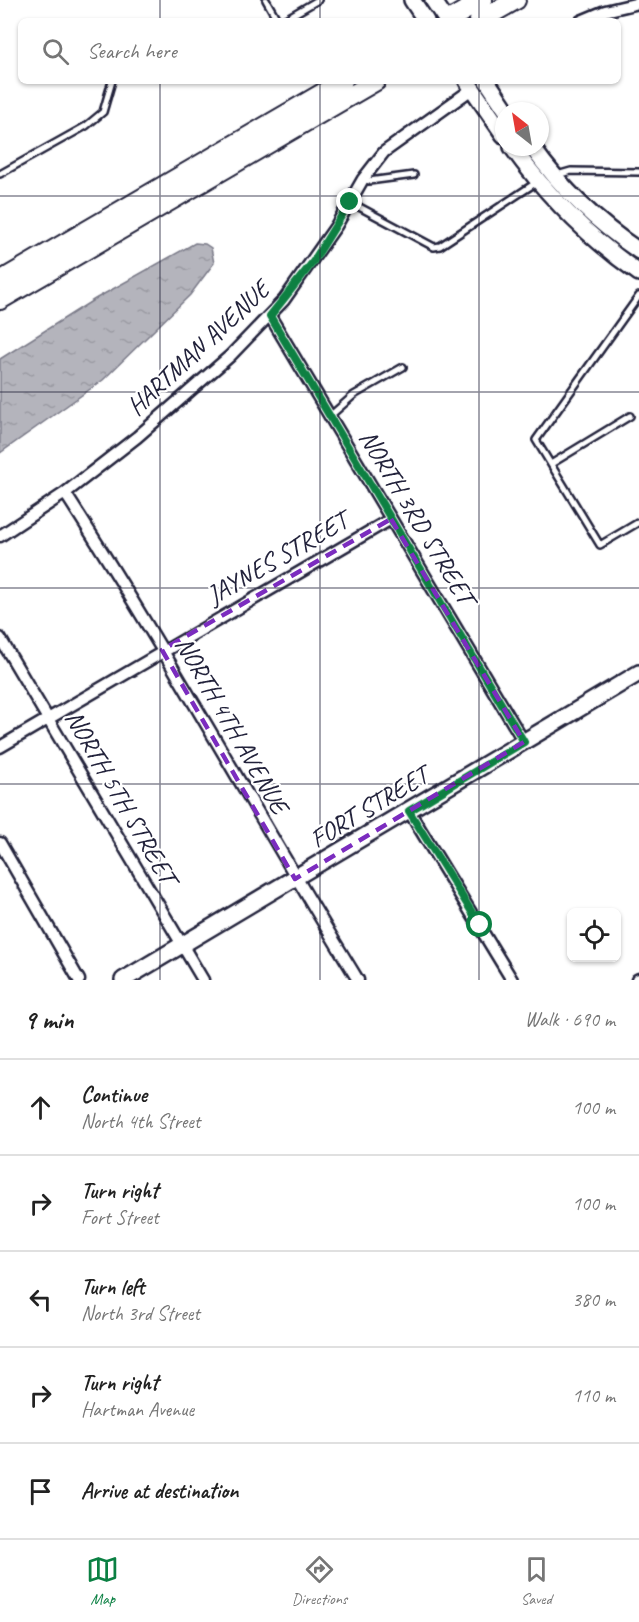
<!DOCTYPE html>
<html lang="en">
<head>
<meta charset="utf-8">
<style>
  body { margin:0; font-family:Caveat,sans-serif; background:#f2f2f2; color:#222 }
  .controls { position:absolute; right:18px; bottom:18px; display:grid; overflow:hidden; border-radius:9px; box-shadow:0 2px 4px #0004 }
  .controls button { width:54px; height:54px; display:grid; place-items:center; padding:0; border:0; border-bottom:2px solid #e0e0e0; background:#fff; color:#222; font:30px sans-serif }
  .compass { position:absolute; left:495px; top:102px; width:54px; height:54px; border-radius:50%; background:#fff; box-shadow:0 2px 4px #0004; rotate:329deg }
  .stop { position:absolute; width:18px; height:18px; margin:-14px; border:4px solid #0b8043; border-radius:50%; background:#fff }
  .stop.end { background:#0b8043; border-color:#fff; box-shadow:0 2px 6px #0008 }
  .list { margin:0; padding:0; list-style:none }
  h2 { display:flex; justify-content:space-between; align-items:center; height:78px; margin:0; padding:0 24px; font-size:26px }
  h2 small { font-size:20px; font-weight:400; color:#767676 }
  .list li { display:grid; grid-template-columns:39px 1fr auto; gap:18px; align-items:center; box-sizing:border-box; height:96px; padding:0 24px; border-top:2px solid #e0e0e0 }
  .list b { display:block; font-size:22px; white-space:nowrap }
  .list p { margin:0; font-size:20px; white-space:nowrap; color:#767676 }
  .list em { font-size:20px; font-style:normal; color:#767676 }
  .icon { flex:none; width:33px; height:33px; fill:none; stroke:currentColor; stroke-width:2; stroke-linecap:round; stroke-linejoin:round }
  .map { position:relative; flex:none; width:639px; height:980px; overflow:hidden }
  .search { position:absolute; background:#fff; box-shadow:0 2px 4px #0004; left:18px; right:18px; top:18px; height:66px; display:flex; align-items:center; gap:15px; box-sizing:border-box; padding:0 21px; border-radius:9px; color:#767676; font-size:22px }
  .sheet { height:558px; background:#fff }
  nav { display:flex; justify-content:space-around; align-items:center; box-sizing:border-box; height:84px; border-top:2px solid #e0e0e0; background:#fff; font-size:16px; color:#767676 }
  nav a { display:grid; justify-items:center; gap:3px }
  nav .on { color:#0b8043 }
  .map>svg:first-child { display:block }
  .water { fill:url(#water-ripples); stroke:#7a7a88; stroke-width:1.5 }
  .lines { fill:none; stroke-linecap:round; stroke-linejoin:round }
  .lane-casing { stroke:#22223b; stroke-width:10 }
  .street-casing { stroke:#22223b; stroke-width:15 }
  .secondary-casing { stroke:#22223b; stroke-width:20 }
  .highway-casing { stroke:#22223b; stroke-width:22 }
  .lane { stroke:#fff; stroke-width:5 }
  .street { stroke:#fff; stroke-width:10 }
  .secondary { stroke:#fff; stroke-width:15 }
  .highway { stroke:#fff; stroke-width:18 }
  .route { stroke:#0b8043; stroke-width:8 }
  .marked { fill:none; stroke:#7b2cbf; stroke-width:4.5; stroke-dasharray:12 8; stroke-linejoin:round }
  .grid { fill:none; stroke:#22223b; stroke-width:1.5; stroke-opacity:0.55 }
  .labels { text-anchor:middle; dominant-baseline:central; stroke-width:4.5; stroke-linejoin:round; paint-order:stroke }
  .street-label { font-size:26px; fill:#22223b; stroke:#fff }
</style>
</head>
<body>
<div class="map">
<svg width="639" height="980" viewBox="0 0 639 980">
  <defs>
    <pattern id="water-ripples" width="26" height="14" patternUnits="userSpaceOnUse" patternTransform="scale(1.5)"><rect width="26" height="14" fill="#b4b4bc"/><path d="M2 4q2-2 4 0t4 0M15 11q2-2 4 0t4 0" fill="none" stroke="#9a9aa2"/></pattern>
  </defs>
  <rect width="100%" height="100%" fill="#fff"/>
  <filter id="ink" filterUnits="userSpaceOnUse"><feTurbulence type="fractalNoise" baseFrequency=".0167" numOctaves="2"/><feDisplacementMap in="SourceGraphic" scale="12" xChannelSelector="R" yChannelSelector="G"/><feConvolveMatrix kernelMatrix="1 2 1 2 8 2 1 2 1" color-interpolation-filters="sRGB"/></filter>
  <g filter="url(#ink)">
    <!-- water -->
    <path class="water" d="M195 243 205 244 211 248 214 263 190 295 103 380 0 453V359L95 299Z"/>
    <g class="lines">
      <defs>
        <path id="lane" d="M266 0 278 21
          M282 21 318 0
          M0 174 86 126 103 112 112 81
          M557 175 571 171 639 172
          M363 179 369 181 414 175
          M350 202 434 247 440 246 537 182
          M639 296 536 440 600 545 639 522
          M330 416 354 395 403 367
          M551 464 630 416"/>
        <path id="street" d="M581 21 605 11 639 3
          M270 316 524 742
          M65 493C168 652 259 819 358 980
          M0 536 65 493 137 437 230 356 284 300 336 226 363 179 384 152 472 89
          M0 638 203 980
          M0 747 391 519
          M409 811 512 980
          M0 843 79 980
          M637 980 639 979"/>
        <path id="secondary" d="M412 0 426 21
          M433 0 447 21
          M467 81 504 135
          M487 81 507 111
          M512 147C548 197 589 238 639 273
          M532 147C561 188 597 223 639 251
          M123 980 639 673"/>
        <path id="highway" d="M447 21 483 0
          M479 21 516 0
          M0 281 343 81
          M0 300 376 81"/>
      </defs>
      <!-- lane casing -->
      <use href="#lane" class="lane-casing"/>
      <!-- street casing -->
      <use href="#street" class="street-casing"/>
      <!-- secondary casing -->
      <use href="#secondary" class="secondary-casing"/>
      <!-- highway casing -->
      <use href="#highway" class="highway-casing"/>
      <!-- lane -->
      <use href="#lane" class="lane"/>
      <!-- street -->
      <use href="#street" class="street"/>
      <!-- secondary -->
      <use href="#secondary" class="secondary"/>
      <!-- highway -->
      <use href="#highway" class="highway"/>
    </g>
  </g>
  <g class="lines" filter="url(#ink)">
    <!-- route -->
    <path class="route" d="M350 202 313 262 270 316 524 742 409 811 480 925"/>
  </g>
  <!-- marked area -->
  <path class="marked" d="M391 519 524 742 295 879 162 650Z"/>
  <!-- grid -->
  <path class="grid" d="M160 0V21M320 0V21M479 0V21M160 81V980M320 81V980M479 81V980M0 196H639M0 392H639M0 588H639M0 784H639"/>
  <g class="labels">
    <!-- street labels -->
    <g class="street-label">
      <text transform="translate(198 348) rotate(-43)">HARTMAN AVENUE</text>
      <text transform="translate(417 517) rotate(59)">NORTH 3RD STREET</text>
      <text transform="translate(277 558) rotate(-30)">JAYNES STREET</text>
      <text transform="translate(232 725) rotate(60)">NORTH 4TH AVENUE</text>
      <text transform="translate(121 797) rotate(60)">NORTH 5TH STREET</text>
      <text transform="translate(369 807) rotate(-31)">FORT STREET</text>
    </g>
  </g>
</svg>
<div class="controls">
<button><svg class="icon" aria-label="locate" viewBox="0 0 24 24"><circle cx="12" cy="12" r="6"/><path d="M12 2v4M12 18v4M2 12h4M18 12h4"/></svg></button>
</div>
<svg class="compass" viewBox="-18 -18 36 36"><path d="M0-13l5 13h-10z" fill="#e53935"/><path d="M0 13l5-13h-10z" fill="#767676"/></svg>
<div class="stop" style="left:480px;top:925px"></div>
<div class="stop end" style="left:350px;top:202px"></div>
<div class="search"><svg class="icon" aria-label="search" viewBox="0 0 24 24"><circle cx="10" cy="10" r="6"/><path d="M15 15l6 6"/></svg>Search here</div>
</div>
<section class="sheet">
<h2>9 min<small>Walk · 690 m</small></h2>
<ul class="list">
<li><svg class="icon" aria-label="ahead" viewBox="0 0 24 24"><path d="M12 20V5M6 11l6-6 6 6"/></svg><div><b>Continue</b><p>North 4th Street</p></div><em>100 m</em></li>
<li><svg class="icon" aria-label="right" viewBox="0 0 24 24"><path d="M7 20v-9h11M14 6l5 5-5 5"/></svg><div><b>Turn right</b><p>Fort Street</p></div><em>100 m</em></li>
<li><svg class="icon" aria-label="left" viewBox="0 0 24 24"><path d="M17 20v-9H6M10 6l-5 5 5 5"/></svg><div><b>Turn left</b><p>North 3rd Street</p></div><em>380 m</em></li>
<li><svg class="icon" aria-label="right" viewBox="0 0 24 24"><path d="M7 20v-9h11M14 6l5 5-5 5"/></svg><div><b>Turn right</b><p>Hartman Avenue</p></div><em>110 m</em></li>
<li><svg class="icon" aria-label="arrive" viewBox="0 0 24 24"><path d="M6 21V4h12l-3 4 3 4H6"/></svg><div><b>Arrive at destination</b></div></li>
</ul>
</section>
<nav>
<a class="on"><svg class="icon" aria-label="map" viewBox="0 0 24 24"><path d="M3 6l6-2 6 2 6-2v14l-6 2-6-2-6 2zM9 4v14M15 6v14"/></svg>Map</a>
<a><svg class="icon" aria-label="directions" viewBox="0 0 24 24"><path d="M12 3l9 9-9 9-9-9zM9 14v-3h6M13 9l2 2-2 2"/></svg>Directions</a>
<a><svg class="icon" aria-label="saved" viewBox="0 0 24 24"><path d="M7 4h10v16l-5-4-5 4z"/></svg>Saved</a>
</nav>
</body>
</html>
